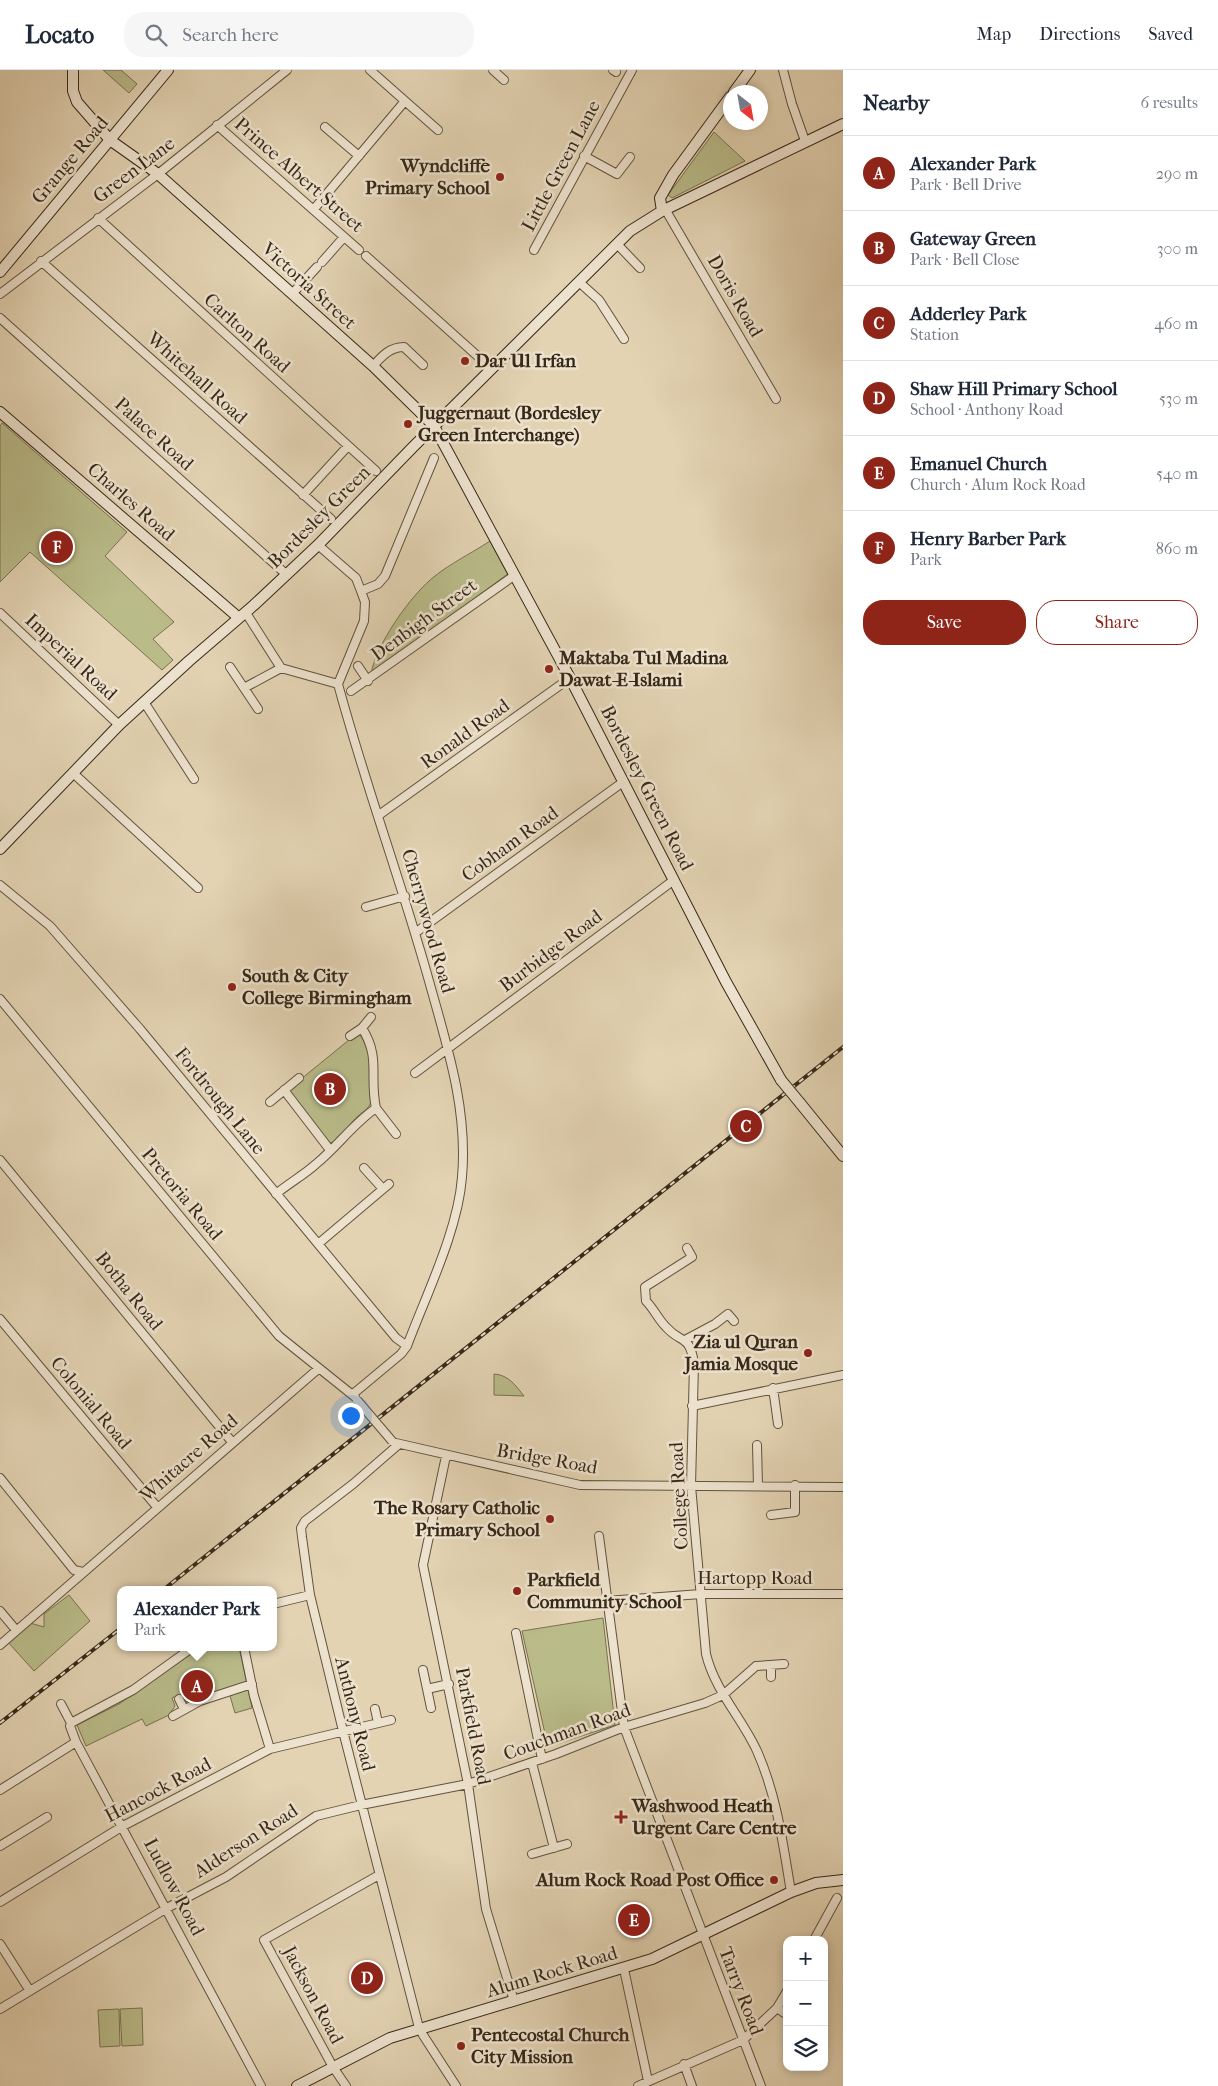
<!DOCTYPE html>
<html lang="en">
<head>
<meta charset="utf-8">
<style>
  body { margin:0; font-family:"IM FELL French Canon",serif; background:#f6f6f7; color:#1f2937 }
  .controls { position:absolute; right:15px; bottom:15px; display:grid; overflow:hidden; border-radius:10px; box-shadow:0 2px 8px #0003 }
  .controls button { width:45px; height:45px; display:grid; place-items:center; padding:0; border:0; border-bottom:1px solid #e0e1e3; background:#fff; color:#1f2937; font:25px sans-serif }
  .compass { position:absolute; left:723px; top:15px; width:45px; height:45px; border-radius:50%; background:#fff; box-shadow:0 2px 8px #0003; rotate:149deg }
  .you { position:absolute; left:350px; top:1345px; width:18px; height:18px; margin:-12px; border:4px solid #fff; border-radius:50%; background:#1a73e8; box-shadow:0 0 0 8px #1a73e833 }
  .badge { display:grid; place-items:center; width:32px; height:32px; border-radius:50%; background:#8f2418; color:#fff; font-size:16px; font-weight:700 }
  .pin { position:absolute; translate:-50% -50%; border:2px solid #fff; box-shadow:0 1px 5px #0006 }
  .popup { position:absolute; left:117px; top:1516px; width:160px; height:65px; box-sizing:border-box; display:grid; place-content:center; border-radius:10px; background:#fff; filter:drop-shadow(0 1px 4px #0005); font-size:16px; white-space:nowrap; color:#747a83 }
  .popup b { font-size:19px; color:#1f2937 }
  .popup::after { content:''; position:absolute; left:50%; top:100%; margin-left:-10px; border:10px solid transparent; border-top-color:#fff }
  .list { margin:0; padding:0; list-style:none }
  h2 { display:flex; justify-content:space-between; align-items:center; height:65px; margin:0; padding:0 20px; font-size:21px }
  h2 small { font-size:16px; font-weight:400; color:#747a83 }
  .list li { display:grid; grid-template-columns:32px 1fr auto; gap:15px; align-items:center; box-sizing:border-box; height:75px; padding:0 20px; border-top:1px solid #e0e1e3 }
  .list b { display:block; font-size:19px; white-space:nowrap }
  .list p { margin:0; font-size:16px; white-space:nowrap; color:#747a83 }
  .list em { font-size:16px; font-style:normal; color:#747a83 }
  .actions { display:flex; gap:10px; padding:15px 20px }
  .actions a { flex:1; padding:11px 0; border:1px solid #8f2418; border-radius:20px; text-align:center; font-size:18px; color:#8f2418 }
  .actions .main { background:#8f2418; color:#fff }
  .icon { flex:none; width:28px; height:28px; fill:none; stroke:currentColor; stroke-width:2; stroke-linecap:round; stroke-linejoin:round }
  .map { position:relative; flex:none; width:843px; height:2016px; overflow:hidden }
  header { display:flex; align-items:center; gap:30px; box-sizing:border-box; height:70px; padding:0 25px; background:#fff; border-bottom:1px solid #e0e1e3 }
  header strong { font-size:24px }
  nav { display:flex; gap:28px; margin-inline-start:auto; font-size:18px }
  .search { width:350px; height:45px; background:#f6f6f7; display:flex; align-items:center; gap:12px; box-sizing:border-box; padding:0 18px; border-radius:20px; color:#747a83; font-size:19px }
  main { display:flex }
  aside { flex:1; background:#fff }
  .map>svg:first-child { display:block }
  .green { fill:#b9bb89; stroke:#787250 }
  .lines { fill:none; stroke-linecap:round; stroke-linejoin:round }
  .street-casing { stroke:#61533e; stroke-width:10 }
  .secondary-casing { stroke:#362817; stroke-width:12 }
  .street { stroke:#ede2ce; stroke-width:8 }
  .secondary { stroke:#ede2ce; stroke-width:10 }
  .rail-casing { stroke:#362817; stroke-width:4 }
  .rail { stroke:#ede2ce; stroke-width:2; stroke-dasharray:5.5; stroke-linecap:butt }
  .street-bridge-casing { stroke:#61533e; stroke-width:10; stroke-linecap:butt }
  .secondary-bridge-casing { stroke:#362817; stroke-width:12; stroke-linecap:butt }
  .street-bridge { stroke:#ede2ce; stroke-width:8 }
  .secondary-bridge { stroke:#ede2ce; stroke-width:10 }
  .poi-dot { fill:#8f2418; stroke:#ede2ce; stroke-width:2 }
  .labels { text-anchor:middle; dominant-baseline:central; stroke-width:5; stroke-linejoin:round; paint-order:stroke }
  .street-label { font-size:19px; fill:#362817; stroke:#ede2ce }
  .poi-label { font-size:19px; font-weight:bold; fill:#362817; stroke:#ede2ce; text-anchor:start }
</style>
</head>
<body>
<header>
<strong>Locato</strong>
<div class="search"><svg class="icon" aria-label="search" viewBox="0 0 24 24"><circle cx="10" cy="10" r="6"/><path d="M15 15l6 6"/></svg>Search here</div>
<nav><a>Map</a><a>Directions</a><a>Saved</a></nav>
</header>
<main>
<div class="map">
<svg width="843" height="2016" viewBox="0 0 843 2016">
  <rect width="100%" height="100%" fill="#e3d3b3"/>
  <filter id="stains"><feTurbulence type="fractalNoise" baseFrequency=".004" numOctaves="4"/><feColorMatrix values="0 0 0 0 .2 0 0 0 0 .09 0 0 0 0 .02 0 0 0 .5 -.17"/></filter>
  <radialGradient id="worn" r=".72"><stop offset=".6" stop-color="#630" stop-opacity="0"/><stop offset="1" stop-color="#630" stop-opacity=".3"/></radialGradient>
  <!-- green -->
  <path class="green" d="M103 0H121L137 14 129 23Z
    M714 62 745 91 672 128 668 125Z
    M2 353 127 462 105 486 174 552 153 569 173 590 162 600 30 482 0 512V356Z
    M490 471 509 503 371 605C374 577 412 523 435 506 451 493 472 483 490 471Z
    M355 965H360C374 985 370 1009 371 1032 368 1040 363 1041 357 1047 347 1055 342 1074 327 1073L290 1024V1018Z
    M494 1304C509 1305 516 1316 524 1326L494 1325Z
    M69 1525 90 1551 34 1601 7 1571 30 1553 44 1557V1544Z
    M603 1548 615 1655 548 1677 522 1561Z
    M201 1577H239L252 1638 235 1643 228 1619 186 1632 181 1624 172 1628 175 1636 169 1645 146 1656 142 1649 86 1676 77 1655 119 1634Z
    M142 1938 143 1975 122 1976 120 1939Z
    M119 1939 120 1976 100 1977 98 1940Z"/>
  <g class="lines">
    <defs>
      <path id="street" d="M493 0 504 10
        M613 0 616 2
        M783 0 792 34 805 71
        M405 31 438 60
        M217 55 359 180
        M325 57 359 86
        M584 86 617 104 630 87
        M314 139 405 31 370 0
        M665 139 776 329
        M98 148 376 401
        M617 174 640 198
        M534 180 632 0
        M366 186 492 299
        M41 191 331 449
        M322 192 344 167
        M579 212 599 230 624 269
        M0 224 158 104 287 0
        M292 224 317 197
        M0 248 287 505
        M373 296C382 286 390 277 404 277L423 295
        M303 425 348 376
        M318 475 356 508 361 521
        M0 543 119 655
        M246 543 281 598 338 614
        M358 596 368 611
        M230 597 244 618
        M351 621 515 505
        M144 632 194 709
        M258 639 244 618 281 598
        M73 703 198 818
        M379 745 570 608
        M0 815 50 856 140 959 396 1268 407 1276
        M366 837 405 826
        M415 863 623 712
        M0 929 279 1266 355 1327
        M350 966 362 958 371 947
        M415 1003 674 810
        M284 1020 330 1080
        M270 1032 299 1008
        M376 1038 396 1064
        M0 1090 232 1372
        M364 1098 383 1119
        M276 1124C289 1113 304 1105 316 1094 338 1076 353 1054 376 1038 369 1006 381 988 362 958
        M318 1174 389 1114
        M687 1178 692 1187 645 1217 646 1231C654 1239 658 1249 666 1257 681 1274 690 1264 694 1294L691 1416 706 1584C715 1621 742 1648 757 1681 777 1726 783 1774 791 1822
        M0 1249 157 1437
        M685 1270 715 1254 728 1244 734 1251
        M773 1318 778 1354
        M353 1324 401 1284 407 1276C426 1225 458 1161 462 1107 468 1039 447 976 429 911 401 811 365 714 338 614L364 551 365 532 361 521 378 514 385 506 434 388
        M692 1336 843 1305
        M396 1373 580 1415 843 1417
        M398 1375 353 1414 305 1451 301 1458 302 1467 310 1525 343 1661 418 1954 423 1965 456 2016
        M757 1375 758 1416
        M446 1386 423 1495 468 1714 486 1839 514 1931
        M0 1408 74 1500 83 1502
        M771 1445 795 1442V1415
        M599 1466 624 1657 761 2016
        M606 1531 701 1524H843
        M273 1534 310 1525
        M0 1541 16 1560
        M516 1563 542 1689
        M0 1575 318 1299
        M244 1577 254 1626 270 1679
        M423 1600 427 1619
        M771 1607V1595
        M179 1629 184 1639
        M61 1634 71 1653 70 1656 76 1672 261 2016
        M431 1638 427 1619 449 1614
        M375 1639 378 1653
        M173 1646 200 1631 252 1614
        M71 1653 133 1620 193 1577
        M532 1693 554 1778
        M0 1720 76 1672
        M0 1776 47 1747
        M532 1784 567 1774
        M0 1832 123 1756 270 1679 391 1650
        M814 1870 837 1828
        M0 1874 30 1921
        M624 1899 648 2011
        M777 1938 787 1945
        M0 1939 167 1838 226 1807 316 1746 361 1735 468 1714 556 1684 624 1657 705 1633 723 1625 756 1596 784 1594
        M684 1994 692 2016
        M346 2016 333 1997 264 1870 379 1805
        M638 2016 743 1970 777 1938 787 1921"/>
      <path id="secondary" d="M73 0V21L77 32 110 70 158 104 373 296 434 356 570 608 726 912 781 1010
        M734 22 750 0
        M662 141 660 128 673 105 730 27
        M0 202 168 0
        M0 342 239 548
        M0 779 119 655 189 591 254 535 318 475 413 377 630 161 662 141 843 54
        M800 1033 843 1086
        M297 2016 390 1968 652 1889 791 1822 816 1813 843 1810"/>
    </defs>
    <!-- street casing -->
    <use href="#street" class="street-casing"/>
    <!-- secondary casing -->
    <use href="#secondary" class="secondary-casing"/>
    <!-- street -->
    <use href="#street" class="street"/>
    <!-- secondary -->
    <use href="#secondary" class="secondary"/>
    <defs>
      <path id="rail" d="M163 1520 843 977
        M0 1653 121 1558"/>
    </defs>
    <!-- rail casing -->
    <use href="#rail" class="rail-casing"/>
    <!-- rail -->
    <use href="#rail" class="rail"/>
    <defs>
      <path id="street-bridge" d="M357 1330 392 1371"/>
      <path id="secondary-bridge" d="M781 1010 800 1033"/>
    </defs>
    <!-- street-bridge casing -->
    <use href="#street-bridge" class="street-bridge-casing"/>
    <!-- secondary-bridge casing -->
    <use href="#secondary-bridge" class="secondary-bridge-casing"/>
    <!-- street-bridge -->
    <use href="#street-bridge" class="street-bridge"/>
    <!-- secondary-bridge -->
    <use href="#secondary-bridge" class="secondary-bridge"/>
  </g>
  <!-- markers -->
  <g class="poi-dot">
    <circle cx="500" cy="107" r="5"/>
    <circle cx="465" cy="291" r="5"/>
    <circle cx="408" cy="354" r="5"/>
    <circle cx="549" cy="599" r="5"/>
    <circle cx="232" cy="917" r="5"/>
    <circle cx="808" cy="1283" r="5"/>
    <circle cx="550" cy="1449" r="5"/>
    <circle cx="517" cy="1521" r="5"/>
    <path d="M618.5 1739.5h5v5h5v5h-5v5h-5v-5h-5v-5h5z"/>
    <circle cx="774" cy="1810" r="5"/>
    <circle cx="461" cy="1976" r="5"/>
  </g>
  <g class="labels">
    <!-- street labels -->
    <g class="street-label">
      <text transform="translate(70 90) rotate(-50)">Grange Road</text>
      <text transform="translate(561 96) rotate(-62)">Little Green Lane</text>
      <text transform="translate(134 100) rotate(-37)">Green Lane</text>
      <text transform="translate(299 105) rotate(41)">Prince Albert Street</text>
      <text transform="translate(309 216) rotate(42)">Victoria Street</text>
      <text transform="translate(735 226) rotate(60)">Doris Road</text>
      <text transform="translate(247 263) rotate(42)">Carlton Road</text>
      <text transform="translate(197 308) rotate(42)">Whitehall Road</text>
      <text transform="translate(154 364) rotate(42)">Palace Road</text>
      <text transform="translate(131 432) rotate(41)">Charles Road</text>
      <text transform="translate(319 447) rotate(-45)">Bordesley Green</text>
      <text transform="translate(424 550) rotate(-36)">Denbigh Street</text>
      <text transform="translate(71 587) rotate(43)">Imperial Road</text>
      <text transform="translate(465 664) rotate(-36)">Ronald Road</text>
      <text transform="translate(647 718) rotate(63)">Bordesley Green Road</text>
      <text transform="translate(510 774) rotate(-36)">Cobham Road</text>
      <text transform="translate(428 851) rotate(74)">Cherrywood Road</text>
      <text transform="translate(551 881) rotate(-37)">Burbidge Road</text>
      <text transform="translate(220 1031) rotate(51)">Fordrough Lane</text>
      <text transform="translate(182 1124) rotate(50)">Pretoria Road</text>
      <text transform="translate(129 1221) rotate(51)">Botha Road</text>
      <text transform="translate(91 1333) rotate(50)">Colonial Road</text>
      <text transform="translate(189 1388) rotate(-41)">Whitacre Road</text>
      <text transform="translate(547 1389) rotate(10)">Bridge Road</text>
      <text transform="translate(679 1426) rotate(-93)">College Road</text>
      <text x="755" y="1508">Hartopp Road</text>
      <text transform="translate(355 1644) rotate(76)">Anthony Road</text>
      <text transform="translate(473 1656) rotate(79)">Parkfield Road</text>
      <text transform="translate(567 1662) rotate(-20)">Couchman Road</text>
      <text transform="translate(158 1720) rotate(-28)">Hancock Road</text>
      <text transform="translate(246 1771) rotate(-33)">Alderson Road</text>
      <text transform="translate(174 1817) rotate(62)">Ludlow Road</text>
      <text transform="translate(552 1902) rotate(-17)">Alum Rock Road</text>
      <text transform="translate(741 1921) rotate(69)">Tarry Road</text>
      <text transform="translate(313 1925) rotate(62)">Jackson Road</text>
    </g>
    <!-- poi labels -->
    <g class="poi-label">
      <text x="490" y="96" text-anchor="end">Wyndcliffe<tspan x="490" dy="22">Primary School</tspan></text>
      <text x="475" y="291">Dar Ul Irfan</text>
      <text x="418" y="343">Juggernaut (Bordesley<tspan x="418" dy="22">Green Interchange)</tspan></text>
      <text x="559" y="588">Maktaba Tul Madina<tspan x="559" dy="22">Dawat-E-Islami</tspan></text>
      <text x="242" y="906">South &amp; City<tspan x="242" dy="22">College Birmingham</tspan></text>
      <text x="798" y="1272" text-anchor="end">Zia ul Quran<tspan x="798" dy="22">Jamia Mosque</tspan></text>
      <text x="540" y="1438" text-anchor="end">The Rosary Catholic<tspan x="540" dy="22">Primary School</tspan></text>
      <text x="527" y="1510">Parkfield<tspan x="527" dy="22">Community School</tspan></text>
      <text x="632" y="1736">Washwood Heath<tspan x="632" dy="22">Urgent Care Centre</tspan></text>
      <text x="764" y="1810" text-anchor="end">Alum Rock Road Post Office</text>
      <text x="471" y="1965">Pentecostal Church<tspan x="471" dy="22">City Mission</tspan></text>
    </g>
  </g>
  <rect width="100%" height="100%" filter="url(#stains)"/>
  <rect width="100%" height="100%" fill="url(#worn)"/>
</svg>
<div class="controls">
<button>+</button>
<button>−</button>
<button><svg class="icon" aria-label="layers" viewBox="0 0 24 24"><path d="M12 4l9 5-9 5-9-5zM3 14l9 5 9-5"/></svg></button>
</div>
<svg class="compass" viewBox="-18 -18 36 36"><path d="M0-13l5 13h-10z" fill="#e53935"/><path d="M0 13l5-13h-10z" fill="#747a83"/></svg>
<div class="you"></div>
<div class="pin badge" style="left:197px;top:1616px">A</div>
<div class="popup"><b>Alexander Park</b>Park</div>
<div class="pin badge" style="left:330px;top:1019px">B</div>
<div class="pin badge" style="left:746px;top:1056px">C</div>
<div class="pin badge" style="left:367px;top:1908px">D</div>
<div class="pin badge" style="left:634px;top:1850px">E</div>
<div class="pin badge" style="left:57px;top:477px">F</div>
</div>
<aside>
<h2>Nearby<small>6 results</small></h2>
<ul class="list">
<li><span class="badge">A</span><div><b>Alexander Park</b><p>Park · Bell Drive</p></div><em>290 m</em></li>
<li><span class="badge">B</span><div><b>Gateway Green</b><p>Park · Bell Close</p></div><em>300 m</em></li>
<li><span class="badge">C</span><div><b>Adderley Park</b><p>Station</p></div><em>460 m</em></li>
<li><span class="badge">D</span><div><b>Shaw Hill Primary School</b><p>School · Anthony Road</p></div><em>530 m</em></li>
<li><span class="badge">E</span><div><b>Emanuel Church</b><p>Church · Alum Rock Road</p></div><em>540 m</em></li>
<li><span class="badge">F</span><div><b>Henry Barber Park</b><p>Park</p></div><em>860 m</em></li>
</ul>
<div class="actions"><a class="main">Save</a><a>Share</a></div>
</aside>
</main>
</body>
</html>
